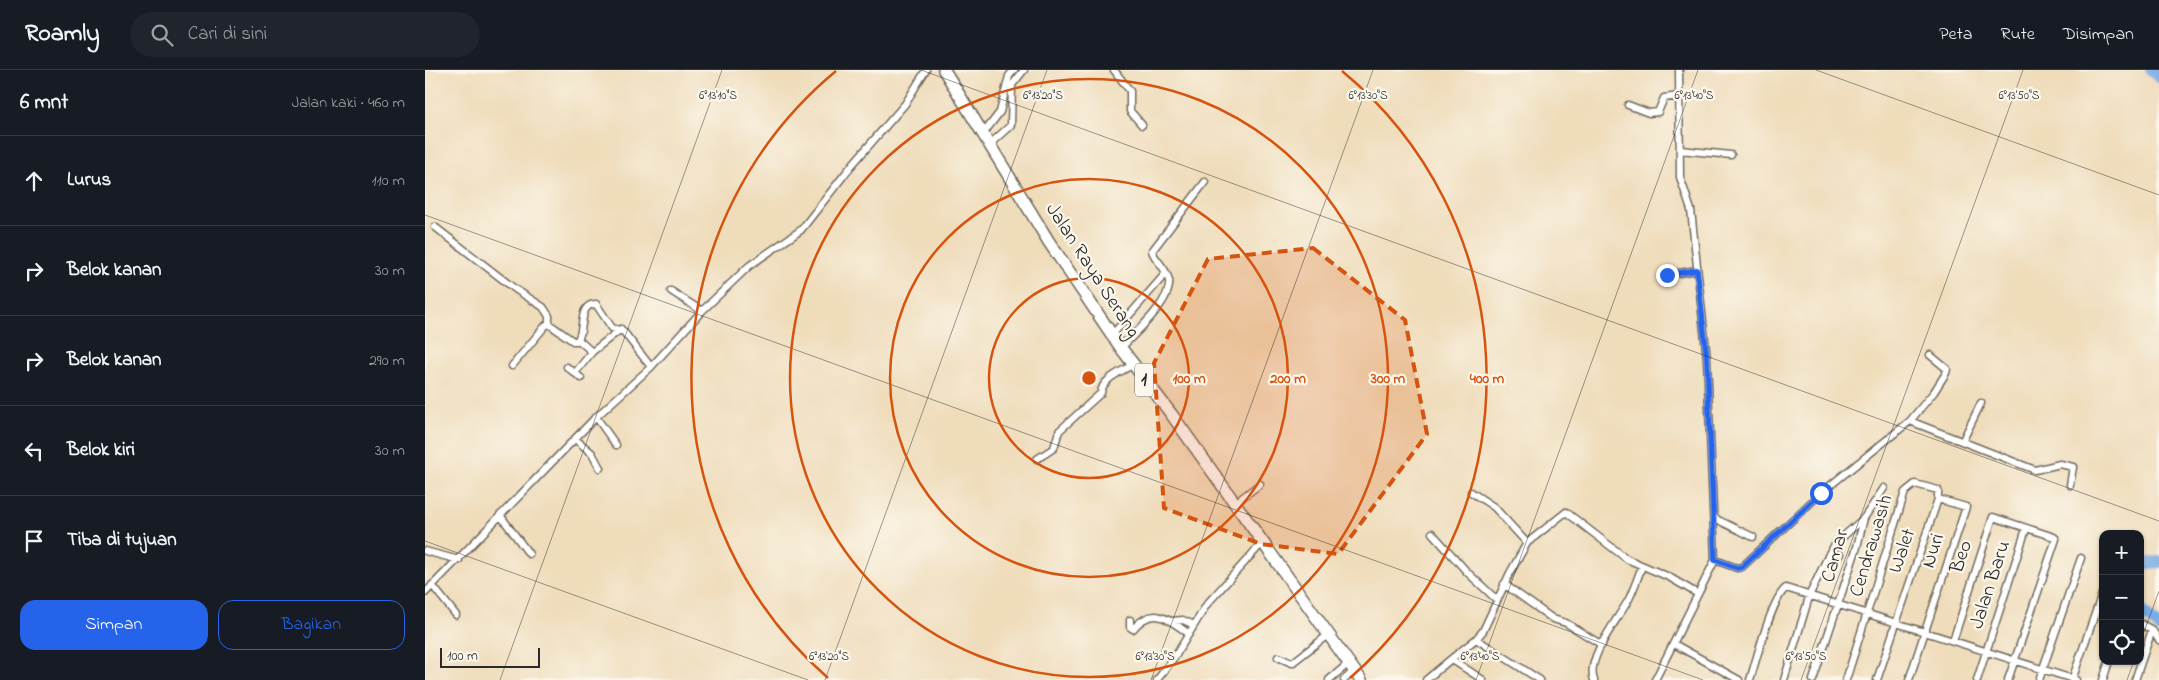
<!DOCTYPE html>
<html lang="id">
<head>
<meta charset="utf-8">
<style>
  body { margin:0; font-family:"Indie Flower",sans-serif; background:#20242c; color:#f1f3f6 }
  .controls { position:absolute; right:15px; bottom:15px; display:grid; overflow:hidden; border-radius:10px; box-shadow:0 1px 4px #0004 }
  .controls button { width:45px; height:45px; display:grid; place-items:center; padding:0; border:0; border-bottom:1px solid #363941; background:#171b24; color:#f1f3f6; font:25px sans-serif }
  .scale { position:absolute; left:15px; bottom:12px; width:100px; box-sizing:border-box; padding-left:5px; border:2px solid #2b2b2b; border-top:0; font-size:14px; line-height:18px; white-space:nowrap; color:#2b2b2b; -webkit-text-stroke:4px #fbf7ec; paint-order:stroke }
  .stop { position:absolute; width:15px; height:15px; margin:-11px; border:4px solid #2563eb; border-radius:50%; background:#fff }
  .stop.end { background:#2563eb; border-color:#fff; box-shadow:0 1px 5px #0008 }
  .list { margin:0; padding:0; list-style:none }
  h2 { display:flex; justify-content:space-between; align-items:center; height:65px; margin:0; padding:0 20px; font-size:21px }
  h2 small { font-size:16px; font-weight:400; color:#9ea1a6 }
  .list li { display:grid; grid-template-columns:32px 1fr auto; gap:15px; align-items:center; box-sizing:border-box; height:90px; padding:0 20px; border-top:1px solid #363941 }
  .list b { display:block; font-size:19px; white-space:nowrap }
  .list em { font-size:16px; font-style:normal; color:#9ea1a6 }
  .actions { display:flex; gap:10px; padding:15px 20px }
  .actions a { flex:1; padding:11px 0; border:1px solid #2563eb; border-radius:15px; text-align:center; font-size:18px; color:#2563eb }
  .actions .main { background:#2563eb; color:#fff }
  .icon { flex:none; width:28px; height:28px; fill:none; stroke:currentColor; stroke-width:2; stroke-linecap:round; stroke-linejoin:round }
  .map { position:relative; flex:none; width:1734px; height:610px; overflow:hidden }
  header { display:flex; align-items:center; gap:30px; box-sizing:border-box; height:70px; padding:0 25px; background:#171b24; border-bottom:1px solid #363941 }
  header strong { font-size:24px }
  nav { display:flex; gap:28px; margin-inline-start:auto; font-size:18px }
  .search { width:350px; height:45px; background:#20242c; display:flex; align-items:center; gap:12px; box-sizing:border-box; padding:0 18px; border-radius:28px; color:#9ea1a6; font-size:19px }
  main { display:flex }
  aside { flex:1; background:#171b24 }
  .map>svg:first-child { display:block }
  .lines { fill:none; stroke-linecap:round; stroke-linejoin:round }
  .river { stroke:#78ace5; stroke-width:12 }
  .minor-casing { stroke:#70695d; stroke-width:9 }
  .trunk-casing { stroke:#70695d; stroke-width:14 }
  .minor { stroke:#fff; stroke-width:6 }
  .trunk { stroke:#fff; stroke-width:11 }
  .route { stroke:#2563eb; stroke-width:6 }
  .marked { fill:#d5540f; fill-opacity:0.2; stroke:#d5540f; stroke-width:4; stroke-dasharray:10 6; stroke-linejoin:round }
  .ticks { fill:none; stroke:#2b2b2b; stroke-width:1; stroke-opacity:0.45 }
  .ring { fill:none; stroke:#d5540f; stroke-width:2.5 }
  .labels { text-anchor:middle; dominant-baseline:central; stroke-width:4.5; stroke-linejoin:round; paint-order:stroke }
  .shield { fill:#fbf7ec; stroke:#696865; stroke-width:1 }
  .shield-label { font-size:19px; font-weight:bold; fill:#2b2b2b }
  .street-label { font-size:20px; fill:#2b2b2b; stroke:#fbf7ec }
  .ticks-label { font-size:12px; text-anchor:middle; fill:#2b2b2b; stroke:#fbf7ec; stroke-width:4.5; stroke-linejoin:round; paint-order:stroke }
  .centre { fill:#d5540f; stroke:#fbf7ec; stroke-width:2.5 }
  .ring-label { font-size:15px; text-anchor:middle; font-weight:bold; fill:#d5540f; stroke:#fbf7ec; stroke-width:4.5; stroke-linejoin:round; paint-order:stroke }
</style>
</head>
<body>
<header>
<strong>Roamly</strong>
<div class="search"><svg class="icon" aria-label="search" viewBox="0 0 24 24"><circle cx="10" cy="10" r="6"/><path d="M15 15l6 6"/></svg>Cari di sini</div>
<nav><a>Peta</a><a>Rute</a><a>Disimpan</a></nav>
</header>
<main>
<aside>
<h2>6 mnt<small>Jalan kaki · 460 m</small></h2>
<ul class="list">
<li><svg class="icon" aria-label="ahead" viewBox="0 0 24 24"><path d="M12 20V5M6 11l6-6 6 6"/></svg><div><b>Lurus</b></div><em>110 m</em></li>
<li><svg class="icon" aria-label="right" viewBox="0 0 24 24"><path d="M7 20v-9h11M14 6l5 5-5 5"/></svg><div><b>Belok kanan</b></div><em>30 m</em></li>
<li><svg class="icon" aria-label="right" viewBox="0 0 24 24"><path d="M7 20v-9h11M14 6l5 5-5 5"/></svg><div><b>Belok kanan</b></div><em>290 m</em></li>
<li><svg class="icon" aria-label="left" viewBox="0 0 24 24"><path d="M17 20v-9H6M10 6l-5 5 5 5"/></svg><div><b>Belok kiri</b></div><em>30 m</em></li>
<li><svg class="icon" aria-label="arrive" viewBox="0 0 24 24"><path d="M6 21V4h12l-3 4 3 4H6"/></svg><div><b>Tiba di tujuan</b></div></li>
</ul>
<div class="actions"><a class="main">Simpan</a><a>Bagikan</a></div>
</aside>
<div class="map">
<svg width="1734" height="610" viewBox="0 0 1734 610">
  <rect width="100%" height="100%" fill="#fbf7ec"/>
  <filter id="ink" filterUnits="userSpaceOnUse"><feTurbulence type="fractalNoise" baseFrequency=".02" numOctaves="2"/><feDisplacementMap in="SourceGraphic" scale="10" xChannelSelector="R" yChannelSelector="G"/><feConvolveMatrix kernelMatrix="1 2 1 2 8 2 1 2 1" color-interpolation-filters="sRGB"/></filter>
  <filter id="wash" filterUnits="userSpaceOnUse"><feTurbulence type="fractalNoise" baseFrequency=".0096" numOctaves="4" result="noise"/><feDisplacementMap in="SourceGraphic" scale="20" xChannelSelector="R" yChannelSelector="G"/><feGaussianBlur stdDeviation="1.12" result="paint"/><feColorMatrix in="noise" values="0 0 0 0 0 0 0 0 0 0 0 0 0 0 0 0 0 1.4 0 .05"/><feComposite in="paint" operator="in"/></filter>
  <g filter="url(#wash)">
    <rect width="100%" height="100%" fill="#efdcba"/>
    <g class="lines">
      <!-- river -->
      <path class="river" d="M1726 0 1734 7
        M1715 494 1734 492
        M1715 540 1734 557"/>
    </g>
  </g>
  <g filter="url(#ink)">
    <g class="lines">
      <defs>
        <path id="minor" d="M689 0 705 21V41L717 55
          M1203 35 1224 43 1233 42 1239 28 1254 26
          M558 64 575 42 584 6 589 0
          M565 74 586 55 587 15 599 0
          M1255 80 1306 85
          M10 157 90 219 118 237 124 246V254
          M1242 205 1272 200
          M246 221 277 241
          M687 265 741 203
          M156 272 167 282
          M696 278C709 264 747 231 744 211 742 198 731 192 727 181L780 112
          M87 296 121 255 124 254 148 271H152C161 260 152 234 171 234L187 258 198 261 226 297
          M142 297 156 308
          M150 303 167 282 196 259
          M171 347 191 375
          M1485 351 1509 322 1521 303 1522 299 1505 285
          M150 369 167 383 175 398
          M1538 370 1556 333
          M612 389 629 378 634 361 676 323C677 309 696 302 707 295
          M1046 422 1069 437 1102 473
          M809 434 835 414
          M75 445 104 484
          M1289 448 1328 467
          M1007 463 1042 502 1072 530
          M0 481 34 490
          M1405 482 1415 485
          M1290 490 1312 498 1317 497 1396 423 1485 351 1610 400 1635 394 1648 397 1645 415
          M1079 514 1128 549 1141 553 1177 575
          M7 515 31 545
          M0 523 171 347 226 297 277 241 324 196 376 160 427 95 480 34 501 0
          M705 550V557L708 559C728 535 744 549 764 564
          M746 551 758 550 769 555
          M1715 553 1727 560 1734 570
          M1051 569 1115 610
          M1528 571 1568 447 1629 467 1631 469 1583 610
          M1249 574 1314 610
          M853 587 867 593 904 564
          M1026 589 1051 569 1058 561 1085 503 1102 473 1141 442 1202 489 1244 507 1273 524
          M732 610 751 585 782 534 838 472
          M904 610 925 592
          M919 610 930 600
          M1001 610 1026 589 1058 610
          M1169 610C1160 589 1194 548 1204 529 1209 519 1213 507 1217 496
          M1230 610 1290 490 1282 289 1266 140 1255 107 1254 0
          M1325 610C1331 591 1347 528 1361 518L1651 610
          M1359 610 1385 524 1405 482 1412 472 1439 448 1459 418
          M1388 610 1432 477 1439 448
          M1421 610 1480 422 1490 414 1513 420V429L1452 610
          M1484 610 1541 437 1513 429
          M1552 610 1601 459
          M1614 610 1656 488
          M1647 610 1678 521
          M1678 610 1684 591
          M1710 610 1727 560"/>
        <path id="trunk" d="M519 0 624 172 696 278 747 345 936 610"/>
      </defs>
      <!-- minor casing -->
      <use href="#minor" class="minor-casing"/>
      <!-- trunk casing -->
      <use href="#trunk" class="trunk-casing"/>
      <!-- minor -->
      <use href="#minor" class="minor"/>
      <!-- trunk -->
      <use href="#trunk" class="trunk"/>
    </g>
  </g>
  <g class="lines" filter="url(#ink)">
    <!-- route -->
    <path class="route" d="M1242 205 1272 200 1282 289 1290 490 1312 498 1317 497 1396 423"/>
  </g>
  <!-- marked area -->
  <path class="marked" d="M888 178 980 250 1002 364 913 484 836 474 739 438 729 293 783 189Z"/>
  <!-- ticks -->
  <path class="ticks" d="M496 0 1734 451M1391 0 1734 125M0 145 1278 610M0 471 383 610M1715 573 1734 521M75 610 297 0M400 610 622 0M726 610 948 0M1051 610 1273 0M1376 610 1598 0M1702 610 1709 591"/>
  <!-- distance rings -->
  <g class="ring">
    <circle cx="664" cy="308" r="100"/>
    <circle cx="664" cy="308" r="199"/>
    <circle cx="664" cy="308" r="299"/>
    <path d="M403 608A398 398 0 0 1 411 1M917 1A398 398 0 0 1 925 608"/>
  </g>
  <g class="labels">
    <!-- shield labels -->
    <rect class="shield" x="710" y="293.5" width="18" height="33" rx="4"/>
    <g class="shield-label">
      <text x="719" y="310">1</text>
    </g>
    <!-- street labels -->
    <g class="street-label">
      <text transform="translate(667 201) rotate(57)">Jalan Raya Serang</text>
      <text transform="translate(1447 476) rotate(-73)">Cendrawasih</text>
      <text transform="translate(1478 481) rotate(-71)">Walet</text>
      <text transform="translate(1509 481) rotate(-72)">Nuri</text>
      <text transform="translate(1411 486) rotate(-74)">Camar</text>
      <text transform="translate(1537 487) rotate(-72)">Beo</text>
      <text transform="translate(1566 515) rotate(-72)">Jalan Baru</text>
    </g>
  </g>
  <g class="ticks-label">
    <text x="1269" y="29">6°13'40"S</text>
    <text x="1594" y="29">6°13'50"S</text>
    <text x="293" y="29">6°13'10"S</text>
    <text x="618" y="29">6°13'20"S</text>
    <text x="943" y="29">6°13'30"S</text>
    <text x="404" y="590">6°13'20"S</text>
    <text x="730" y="590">6°13'30"S</text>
    <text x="1055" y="590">6°13'40"S</text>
    <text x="1381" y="590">6°13'50"S</text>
  </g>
  <circle cx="664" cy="308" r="8" class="centre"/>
  <g class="ring-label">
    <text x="764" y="313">100 m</text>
    <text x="863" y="313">200 m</text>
    <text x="963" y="313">300 m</text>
    <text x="1062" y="313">400 m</text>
  </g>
</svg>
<div class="controls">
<button>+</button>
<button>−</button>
<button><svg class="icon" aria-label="locate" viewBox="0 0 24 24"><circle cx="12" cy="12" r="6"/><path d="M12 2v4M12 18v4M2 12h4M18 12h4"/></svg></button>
</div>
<div class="scale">100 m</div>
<div class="stop" style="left:1396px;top:423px"></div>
<div class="stop end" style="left:1242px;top:205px"></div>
</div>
</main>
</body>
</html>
